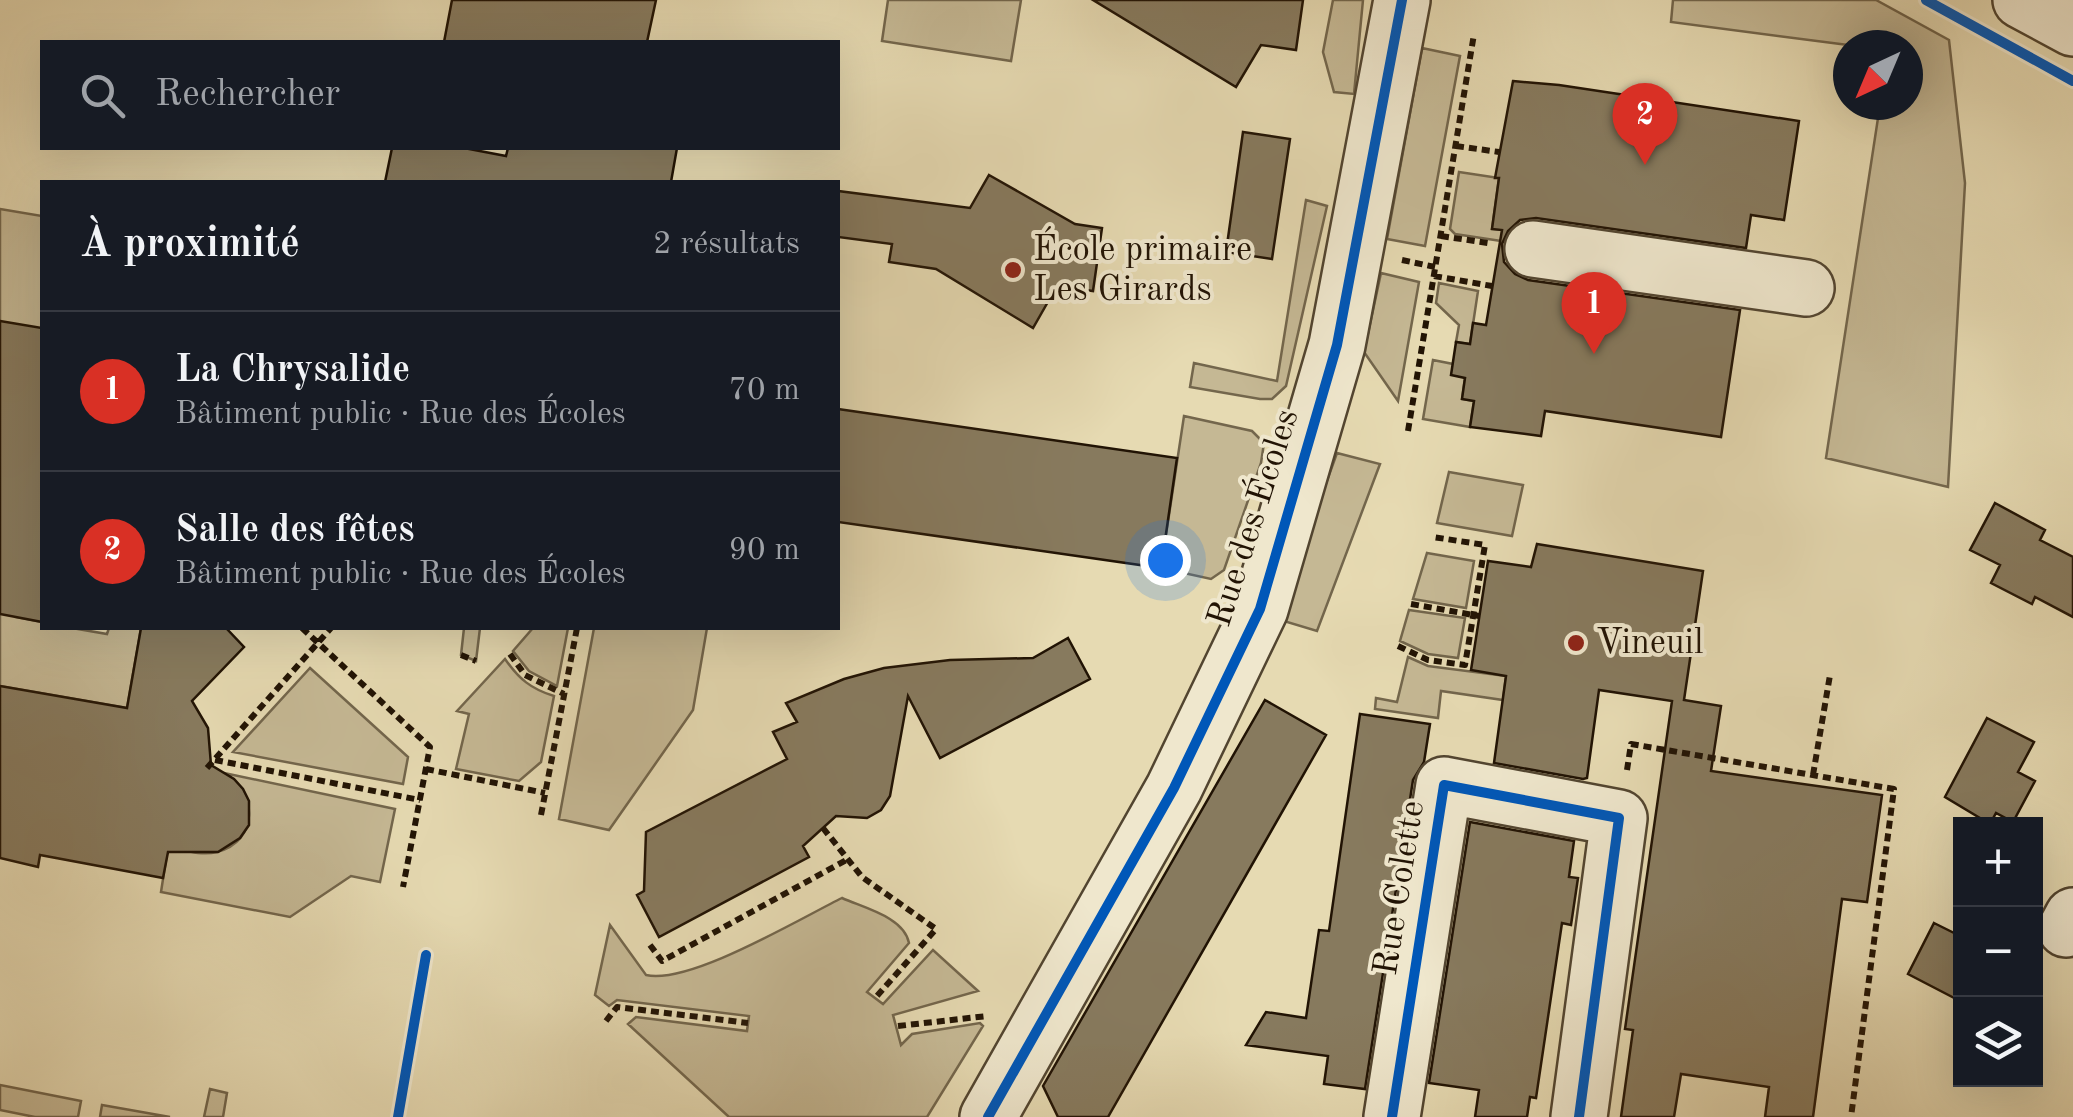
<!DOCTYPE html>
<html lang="fr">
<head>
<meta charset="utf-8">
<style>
  body { margin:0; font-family:"Old Standard TT",serif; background:#20242c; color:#f1f3f6 }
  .controls { position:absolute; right:30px; bottom:30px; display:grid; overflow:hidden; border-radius:0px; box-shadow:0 10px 40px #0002 }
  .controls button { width:90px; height:90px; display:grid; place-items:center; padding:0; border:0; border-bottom:2px solid #363941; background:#171b24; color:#f1f3f6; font:50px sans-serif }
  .compass { position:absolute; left:1833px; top:30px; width:90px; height:90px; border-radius:50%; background:#171b24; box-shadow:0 10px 40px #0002; rotate:224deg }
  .you { position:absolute; left:1165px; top:560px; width:35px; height:35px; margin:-25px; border:8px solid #fff; border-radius:50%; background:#1a73e8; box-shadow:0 0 0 15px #1a73e833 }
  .badge { display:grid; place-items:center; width:65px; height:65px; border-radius:50%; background:#d93025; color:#fff; font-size:32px; font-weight:700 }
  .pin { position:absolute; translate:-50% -82px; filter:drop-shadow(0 2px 5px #0008) }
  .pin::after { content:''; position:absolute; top:52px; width:35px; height:30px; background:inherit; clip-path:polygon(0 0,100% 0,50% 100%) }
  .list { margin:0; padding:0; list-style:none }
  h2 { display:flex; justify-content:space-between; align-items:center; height:130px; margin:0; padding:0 40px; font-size:42px }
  h2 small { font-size:32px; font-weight:400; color:#9ea1a6 }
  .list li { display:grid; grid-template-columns:65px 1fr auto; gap:30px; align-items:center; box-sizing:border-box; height:160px; padding:0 40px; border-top:2px solid #363941 }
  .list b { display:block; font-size:38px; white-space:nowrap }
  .list p { margin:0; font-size:32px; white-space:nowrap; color:#9ea1a6 }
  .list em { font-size:32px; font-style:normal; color:#9ea1a6 }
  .icon { flex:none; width:55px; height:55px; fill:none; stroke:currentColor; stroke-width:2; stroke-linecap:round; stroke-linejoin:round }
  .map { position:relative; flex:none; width:2073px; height:1117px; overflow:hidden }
  .search { position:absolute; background:#171b24; box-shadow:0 10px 40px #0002; left:40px; top:40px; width:800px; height:110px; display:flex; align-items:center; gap:25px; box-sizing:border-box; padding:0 35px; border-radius:0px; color:#9ea1a6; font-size:38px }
  .panel { position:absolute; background:#171b24; box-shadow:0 10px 40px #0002; left:40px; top:180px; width:800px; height:450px; border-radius:0px }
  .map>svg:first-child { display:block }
  .green { fill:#c5b894; stroke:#73664c; stroke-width:2.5 }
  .building { fill:#877a5e; stroke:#211304; stroke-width:2.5 }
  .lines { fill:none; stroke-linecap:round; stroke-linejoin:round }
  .minor-casing { stroke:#524530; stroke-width:60 }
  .path { stroke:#211304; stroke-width:6; stroke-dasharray:8 5; stroke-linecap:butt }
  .minor { stroke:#efe7cd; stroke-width:55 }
  .cycleway-casing { stroke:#efe7cd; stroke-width:16 }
  .cycleway { stroke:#0057b8; stroke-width:10 }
  .poi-dot { fill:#8f2418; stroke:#efe7cd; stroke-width:4 }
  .labels { text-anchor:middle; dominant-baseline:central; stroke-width:8; stroke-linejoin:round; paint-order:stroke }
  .poi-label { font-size:35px; fill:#211304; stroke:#efe7cd; text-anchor:start }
  .street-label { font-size:35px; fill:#211304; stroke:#efe7cd }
</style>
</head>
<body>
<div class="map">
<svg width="2073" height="1117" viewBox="0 0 2073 1117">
  <rect width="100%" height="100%" fill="#e6dab2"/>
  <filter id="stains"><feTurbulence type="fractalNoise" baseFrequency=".002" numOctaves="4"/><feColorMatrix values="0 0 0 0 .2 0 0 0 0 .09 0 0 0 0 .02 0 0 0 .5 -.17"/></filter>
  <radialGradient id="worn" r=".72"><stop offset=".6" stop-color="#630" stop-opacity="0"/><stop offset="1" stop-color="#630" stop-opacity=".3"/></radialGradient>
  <!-- green -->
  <path class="green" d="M888 0H1021L1011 61 882 41Z
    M1333 0H1363L1354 94 1334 92 1323 52Z
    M1673 0H1876L1949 40 1965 183 1948 487 1826 458 1880 105H1908V45H1848L1671 22Z
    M1422 48 1460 56 1425 246 1387 239Z
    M1459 172 1499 178 1492 229 1537 232 1534 246 1455 234 1450 229Z
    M1306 200 1327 206 1286 386 1272 399H1260L1190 387 1194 363 1277 381Z
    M0 209 42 216V383L0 349Z
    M1381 273 1419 282 1398 401 1364 352Z
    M1439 283 1478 291 1470 344 1456 342 1459 325 1436 303Z
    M1433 360 1453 364 1465 378 1462 399 1474 401 1470 427 1423 419Z
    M1184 416 1252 431 1264 443 1261 463 1224 570 1211 579 1161 568Z
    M1337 453 1380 464 1317 631 1277 619Z
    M1449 472 1523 485 1512 536 1437 523Z
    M1427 553 1474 561 1466 608 1413 599Z
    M0 600 18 603 16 617 42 622V628H72L107 634 109 628H141L127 708 0 686Z
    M1409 610 1465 618 1458 658 1428 654 1400 641Z
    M464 628H480L476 661 461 655Z
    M533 628H568L557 686 529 671 513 651Z
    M594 628H707L693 710 609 830 559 819Z
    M1408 657 1428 666 1506 676 1503 700 1441 691 1438 718 1375 709 1376 698 1397 702Z
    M505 659C519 679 531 689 554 696L541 762 519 781 456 769 469 714 457 711Z
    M310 668 408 757 403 784 233 752Z
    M224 773 395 809 380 882 351 876 290 917 161 892 168 847C184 850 201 856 217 852 259 841 258 792 224 773Z
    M842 898C864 908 904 917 909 943L867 992 883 1004 933 950 978 991 893 1015 901 1045 912 1034 980 1023 983 1026 927 1117H729L628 1024 636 1017 747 1031 749 1016 617 1000 609 1006 595 995 610 925 646 975C689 985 799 919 842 898Z
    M0 1085 81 1101 78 1117H35L0 1110Z
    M210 1089 227 1093 223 1117H204Z
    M102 1105 170 1117H100Z"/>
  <!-- building -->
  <path class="building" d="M452 0H656L647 42H444Z
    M1093 0H1303L1296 50 1261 45 1236 87Z
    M1513 81 1559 85 1799 121 1784 220 1751 215 1746 248 1536 218 1520 220 1508 231 1502 244 1504 262 1515 274 1528 280 1740 310 1721 437 1545 411 1541 436 1470 427 1474 401 1462 399 1465 378 1451 375 1456 342 1470 344 1473 323 1486 325 1502 230 1492 229 1499 178H1495Z
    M1243 132 1290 139 1272 259 1226 252Z
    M392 148H464L506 156 508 148H677L671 182H385Z
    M989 175 1075 224 1102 228 1093 291 1057 286 1033 328 936 269 889 262 892 244 838 237V191L970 208Z
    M0 321 42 328V622L0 614Z
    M838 409 1177 458 1161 568 838 522Z
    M1995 503 2045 530 2040 540 2073 557V617L2035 597 2032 604 1991 583 2000 565 1970 550Z
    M1537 544 1703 571 1684 700 1721 706 1711 771 1882 795 1867 902 1842 899 1813 1117H1765L1769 1087 1681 1074 1674 1117H1621L1633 1030 1625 1029 1672 701 1599 690 1587 778 1583 779 1494 763 1506 676 1471 670 1488 561 1531 567Z
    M141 628H226L244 647 192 701 208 728 211 765 234 779 243 789 249 801V825L240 838 218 852H168L163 878 40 855 38 867 0 858V686L127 708Z
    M1068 638 1090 679 940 758 908 696 890 796 881 810 867 818 836 816 803 846 809 857 659 937 637 895 644 891 646 832 787 759 773 732 797 722 786 703 844 679 884 668 950 660 1033 658Z
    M1265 700 1326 735 1108 1117H1058L1043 1086Z
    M1360 714 1430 724 1424 762 1413 780 1365 1089 1324 1084 1328 1056 1246 1045 1266 1012 1306 1018 1319 930 1329 931Z
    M1987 718 2034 742 2018 772 2035 781 2013 822 1996 813 1990 824 1945 797Z
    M1470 822 1574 841 1569 877 1578 878 1571 925 1562 923 1536 1098 1530 1097 1527 1117H1475L1479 1090 1429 1083Z
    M1934 923 1960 936V1001L1908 974Z"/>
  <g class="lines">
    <defs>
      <path id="minor" d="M2021 0 2073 28
        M1533 249 1806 288
        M2066 929 2073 916
        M988 1117 1174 788 1260 609 1337 345 1402 0
        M1392 1117 1444 785 1619 818 1579 1117"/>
    </defs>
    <!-- minor casing -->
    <use href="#minor" class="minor-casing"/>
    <!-- path -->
    <path class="path" d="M1456 146 1499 152
      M1441 236 1488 243
      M1402 260 1435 267
      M1434 276 1492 286
      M1408 431 1474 34
      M1411 604 1479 616
      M302 628 430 747 403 887
      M1398 646 1428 660 1465 665 1485 545 1433 537
      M510 654 525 675 564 694
      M461 655 476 661
      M215 760 420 800
      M207 768 331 628
      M426 769 545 793
      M1627 770 1631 744 1894 789 1851 1117
      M1813 775 1830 675
      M541 815 577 628
      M823 828 862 877 936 929 876 997
      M650 945 662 961 848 859
      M606 1021 617 1007 748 1023
      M898 1026 987 1016"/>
    <!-- minor -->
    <use href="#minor" class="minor"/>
    <defs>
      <path id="cycleway" d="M1926 0 2073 81
        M398 1117 426 955
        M988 1117 1174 788 1260 609 1337 345 1402 0
        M1392 1117 1444 785 1619 818 1579 1117"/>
    </defs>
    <!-- cycleway casing -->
    <use href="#cycleway" class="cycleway-casing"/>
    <!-- cycleway -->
    <use href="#cycleway" class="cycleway"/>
  </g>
  <!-- markers -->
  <g class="poi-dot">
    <circle cx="1013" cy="270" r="10"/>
    <circle cx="1576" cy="643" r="10"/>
  </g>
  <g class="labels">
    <!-- poi labels -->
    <g class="poi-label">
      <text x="1033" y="250">École primaire<tspan x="1033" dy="40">Les Girards</tspan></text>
      <text x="1596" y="643">Vineuil</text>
    </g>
    <!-- street labels -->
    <g class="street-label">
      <text transform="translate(1254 518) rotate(-72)">Rue des Écoles</text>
      <text transform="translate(1400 888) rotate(-81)">Rue Colette</text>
    </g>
  </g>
  <rect width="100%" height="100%" filter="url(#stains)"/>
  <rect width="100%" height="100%" fill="url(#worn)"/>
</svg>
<div class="controls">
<button>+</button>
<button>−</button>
<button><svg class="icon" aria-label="layers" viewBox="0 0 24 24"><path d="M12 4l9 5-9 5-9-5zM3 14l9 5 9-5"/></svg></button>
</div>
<svg class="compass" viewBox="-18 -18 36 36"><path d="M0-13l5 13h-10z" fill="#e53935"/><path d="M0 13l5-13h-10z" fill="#9ea1a6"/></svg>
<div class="you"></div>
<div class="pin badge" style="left:1594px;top:354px">1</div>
<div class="pin badge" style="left:1645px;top:165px">2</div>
<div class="search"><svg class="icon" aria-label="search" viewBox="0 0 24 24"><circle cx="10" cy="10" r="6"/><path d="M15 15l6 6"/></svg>Rechercher</div>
<section class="panel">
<h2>À proximité<small>2 résultats</small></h2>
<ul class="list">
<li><span class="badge">1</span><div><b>La Chrysalide</b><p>Bâtiment public · Rue des Écoles</p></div><em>70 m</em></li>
<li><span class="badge">2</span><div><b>Salle des fêtes</b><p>Bâtiment public · Rue des Écoles</p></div><em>90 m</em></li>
</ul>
</section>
</div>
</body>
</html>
